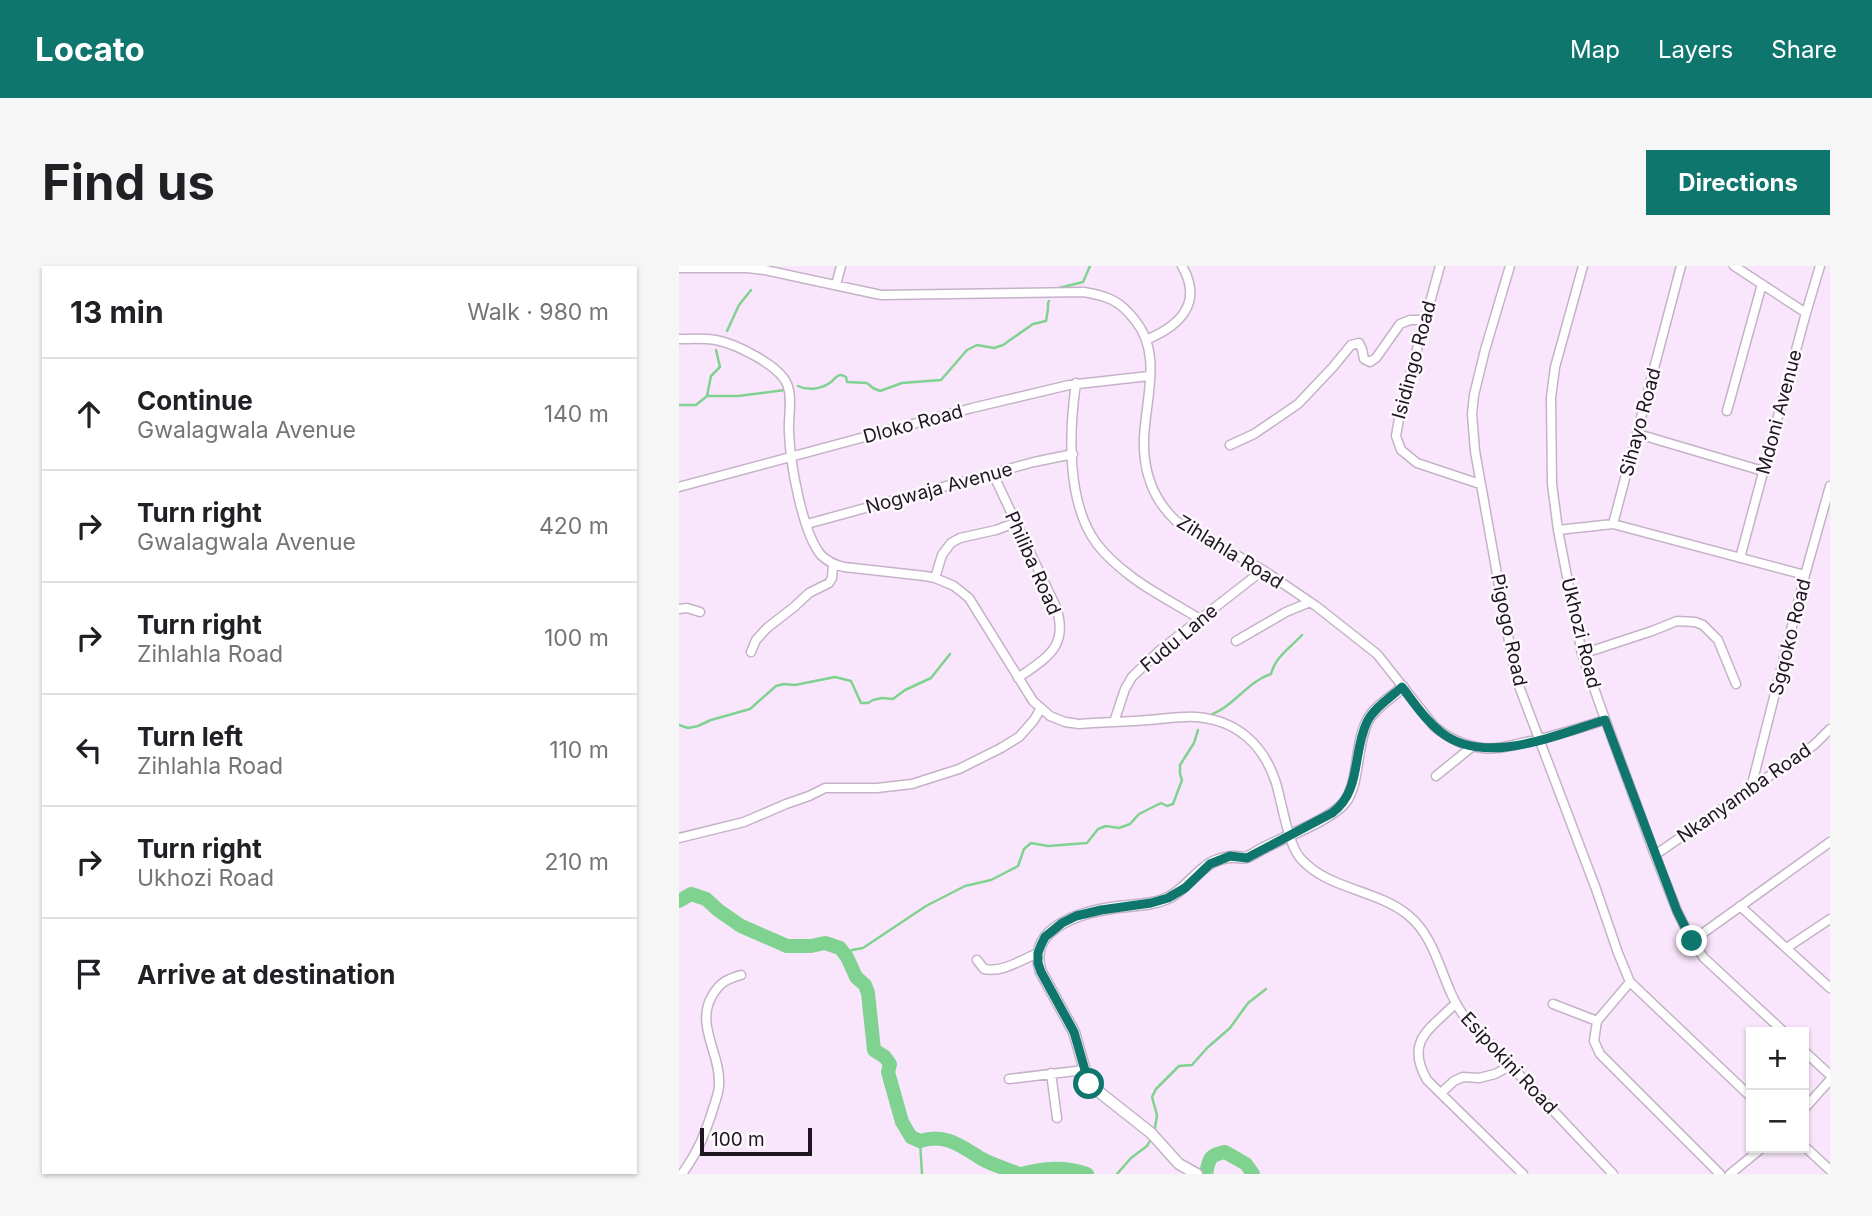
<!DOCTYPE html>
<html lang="en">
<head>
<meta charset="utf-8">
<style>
  body { margin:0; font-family:Inter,sans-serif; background:#f6f6f6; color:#202124 }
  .controls { position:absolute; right:21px; bottom:21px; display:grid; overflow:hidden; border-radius:0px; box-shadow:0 2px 5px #0004 }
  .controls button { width:63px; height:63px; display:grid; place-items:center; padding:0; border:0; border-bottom:2px solid #e0e0e0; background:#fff; color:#202124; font:35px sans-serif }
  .scale { position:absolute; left:21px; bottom:18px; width:112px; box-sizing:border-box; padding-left:7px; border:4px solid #1e171f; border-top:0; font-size:19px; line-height:24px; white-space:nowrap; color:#1e171f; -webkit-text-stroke:5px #fdf9fe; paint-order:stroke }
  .stop { position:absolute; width:21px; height:21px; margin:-16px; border:5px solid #0f766e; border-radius:50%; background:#fff }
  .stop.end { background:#0f766e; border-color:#fff; box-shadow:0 2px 7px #0008 }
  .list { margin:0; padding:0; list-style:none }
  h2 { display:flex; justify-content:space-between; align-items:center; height:91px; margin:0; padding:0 28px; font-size:30px }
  h2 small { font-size:23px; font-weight:400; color:#757577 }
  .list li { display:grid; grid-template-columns:46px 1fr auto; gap:21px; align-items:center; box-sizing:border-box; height:112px; padding:0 28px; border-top:2px solid #e0e0e0 }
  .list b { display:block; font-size:26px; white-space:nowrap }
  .list p { margin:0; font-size:23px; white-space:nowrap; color:#757577 }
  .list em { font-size:23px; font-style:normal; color:#757577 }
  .icon { flex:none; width:38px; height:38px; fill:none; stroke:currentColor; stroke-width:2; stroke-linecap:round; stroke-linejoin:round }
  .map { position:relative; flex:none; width:1151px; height:908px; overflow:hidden; border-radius:0px }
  header { display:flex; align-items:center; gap:42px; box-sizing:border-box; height:98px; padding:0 35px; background:#0f766e; color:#fff }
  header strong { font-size:33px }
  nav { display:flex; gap:38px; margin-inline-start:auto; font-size:24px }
  .intro { display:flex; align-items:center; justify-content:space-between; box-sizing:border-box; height:168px; padding:0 42px }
  h1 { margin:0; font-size:49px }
  .button { padding:18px 32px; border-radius:0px; background:#0f766e; color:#fff; font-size:24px; font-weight:700 }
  main { display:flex; gap:42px; padding:0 42px }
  aside { flex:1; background:#fff; border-radius:0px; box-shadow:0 2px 5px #0004 }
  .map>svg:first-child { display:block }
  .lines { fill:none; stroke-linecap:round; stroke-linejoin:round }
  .stream { stroke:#7fd28f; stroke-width:2.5 }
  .river { stroke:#7fd28f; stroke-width:14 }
  .minor-casing { stroke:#c4b2c7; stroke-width:11 }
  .tertiary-casing { stroke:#c4b2c7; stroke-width:13 }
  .minor { stroke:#fff; stroke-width:8 }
  .tertiary { stroke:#fff; stroke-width:10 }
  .route { stroke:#0f766e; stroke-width:9 }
  .labels { text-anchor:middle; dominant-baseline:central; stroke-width:5; stroke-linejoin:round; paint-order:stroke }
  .street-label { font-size:19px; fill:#1e171f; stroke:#fdf9fe }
</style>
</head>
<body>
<header>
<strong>Locato</strong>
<nav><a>Map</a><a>Layers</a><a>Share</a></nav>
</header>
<div class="intro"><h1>Find us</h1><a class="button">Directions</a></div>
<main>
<aside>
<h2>13 min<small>Walk · 980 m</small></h2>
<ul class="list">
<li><svg class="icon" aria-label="ahead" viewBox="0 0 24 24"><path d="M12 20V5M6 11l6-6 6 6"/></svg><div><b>Continue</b><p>Gwalagwala Avenue</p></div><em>140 m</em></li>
<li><svg class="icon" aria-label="right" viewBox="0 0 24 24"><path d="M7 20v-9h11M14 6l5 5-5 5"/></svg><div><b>Turn right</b><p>Gwalagwala Avenue</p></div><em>420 m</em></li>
<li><svg class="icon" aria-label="right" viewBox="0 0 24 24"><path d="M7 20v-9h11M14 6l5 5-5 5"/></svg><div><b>Turn right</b><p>Zihlahla Road</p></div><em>100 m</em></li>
<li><svg class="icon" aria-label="left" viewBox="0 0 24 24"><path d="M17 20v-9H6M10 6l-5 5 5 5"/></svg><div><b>Turn left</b><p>Zihlahla Road</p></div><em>110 m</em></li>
<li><svg class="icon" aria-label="right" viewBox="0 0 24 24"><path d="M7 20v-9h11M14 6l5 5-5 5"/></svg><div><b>Turn right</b><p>Ukhozi Road</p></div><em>210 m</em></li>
<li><svg class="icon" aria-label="arrive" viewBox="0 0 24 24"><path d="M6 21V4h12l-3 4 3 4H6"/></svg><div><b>Arrive at destination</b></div></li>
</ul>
</aside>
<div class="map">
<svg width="1151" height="908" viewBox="0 0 1151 908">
  <rect width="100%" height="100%" fill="#fae6fc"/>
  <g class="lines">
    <!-- stream -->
    <path class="stream" d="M380 22 404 16 411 0
      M48 65 60 39 72 24
      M119 120C129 125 143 123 152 116 155 114 157 109 162 109 163 109 165 110 167 111L168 116 188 117 194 122 201 125 223 117 262 114 288 84 298 79 315 82 324 79 354 58 367 55 369 43V37L370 35
      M29 130H59L106 124
      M0 139H17L28 130 32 110 41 101 37 84
      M532 449C537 446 542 444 546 441 562 430 573 414 592 408 597 390 611 382 623 369
      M0 459 9 462 19 460 32 454 71 443 97 420 105 418 116 419 156 411 172 415 182 437H189L194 434 203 432 214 433 226 424 252 412 271 388
      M166 688 173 684 184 682 247 640 286 620 312 614 339 600 345 583 352 577 369 580 408 577 419 563 427 560 440 562 451 558 460 548 482 537 488 540 494 538 503 514 501 508V499L515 477 519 464
      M475 868 478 849 473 831 477 823 500 800 513 799 528 782 551 762 569 737 587 723
      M241 875 243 908
      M438 908 452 892 468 880 472 873"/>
    <!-- river -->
    <path class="river" d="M0 635 12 628 27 633 39 644 62 660 108 680H132L146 677 161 682 168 691 177 711 186 719 189 727 195 784 206 791 211 798 209 806 223 856 232 871 241 875C267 867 282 880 303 893 314 899 328 903 340 908
      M342 908C365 902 386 900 408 908
      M527 908C530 893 530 889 546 886L567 898 574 908"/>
    <defs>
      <path id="minor" d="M761 0 722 141 717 170 722 184 738 197 801 218
        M831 0 806 84 795 129 793 148 796 185 833 392 840 420 917 623 939 687 951 716 1072 831
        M904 0 876 101 872 132 873 218 879 264 903 388 922 442 976 589 998 645 1013 675 1025 692 1105 766
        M1055 0 1127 47
        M0 2H68L86 4 202 29 405 26C428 30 440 34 455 53 489 93 459 148 466 194 469 218 479 238 497 255L584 304 637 340 698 388 755 460C769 472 785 480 804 482 817 484 829 480 842 477 870 472 898 463 926 454
        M157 19 162 0
        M0 73C12 73 25 72 37 74 57 78 100 99 108 118 114 132 109 151 110 166 111 196 123 266 142 289 149 296 156 299 165 301L246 310 256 312 275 320 290 332 354 435 371 450 386 456 400 458C423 456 446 456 469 454 485 453 501 450 517 451 558 454 585 479 597 517 603 537 609 579 622 593 650 624 697 623 729 649 760 674 762 719 785 750L934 908
        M469 73C502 59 524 36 503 0
        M397 117C390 165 387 237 418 278 427 290 441 302 453 311 474 327 499 339 521 353
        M1048 145 1083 18
        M959 168 1084 205
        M551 179 575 168 619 138 654 101 672 79 680 77 683 83 685 93 691 96 697 92 721 58 731 54H746
        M314 208 377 341C390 380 369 391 339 412
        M0 221 293 142 390 119 470 110
        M128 258 355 196 394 188
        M934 258 1126 309
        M879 264 934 258 1002 0
        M1061 292 1127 47 1141 0
        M256 312 263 289 272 277 281 272 317 264 336 257
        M0 343 8 342 21 346
        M557 375 607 346 631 336
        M72 386 77 374 88 362 115 341 130 327 150 317 153 312 154 299
        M903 388 973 365 998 355 1016 356 1024 359 1039 374 1057 418
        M435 456 446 423 453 411 480 385 584 304
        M757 510 794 480
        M1072 522 1126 309 1151 220
        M0 572 65 556 107 538 130 530 146 522H198L233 518 280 503 322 482 340 471 355 454 362 442
        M976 589 1135 479 1151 463
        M1061 640 1151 722
        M1013 675 1151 576
        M1109 681 1151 653
        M298 694 305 703C323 707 342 694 359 687
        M951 716 918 755 915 775 921 788 1041 908
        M776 738C750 764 726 775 748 814L844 908
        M874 738 918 755
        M1125 785 1151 809
        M372 807 378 852
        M330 813 405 804
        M762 827 775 815 784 811 800 812 816 808 831 800
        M1125 843 1151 814
        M1125 880 1151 904
        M3 908C20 884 26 868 35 840 37 833 40 826 40 819 42 788 16 759 33 730 41 716 48 713 62 709
        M1051 908 1083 882"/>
      <path id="tertiary" d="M518 908 500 898 472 867 410 818 395 766 362 706C357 692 359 678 370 667 388 650 415 644 439 641 457 639 475 639 491 631 507 622 517 606 532 597 538 594 546 591 553 591 558 590 564 593 568 591 575 589 581 583 587 581 607 570 653 553 666 536 681 516 676 478 689 454 696 441 713 431 724 421"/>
    </defs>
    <!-- minor casing -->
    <use href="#minor" class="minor-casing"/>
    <!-- tertiary casing -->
    <use href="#tertiary" class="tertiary-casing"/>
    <!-- minor -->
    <use href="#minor" class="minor"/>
    <!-- tertiary -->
    <use href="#tertiary" class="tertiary"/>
  </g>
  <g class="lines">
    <!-- route -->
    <path class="route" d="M410 818 395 766 362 706 359 697V687L362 679 366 671 383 657 397 650 422 644 472 637 489 632 506 622 531 598 551 590 568 592 653 547C683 525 673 487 688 456 695 442 712 431 723 421 735 437 747 455 763 467 807 501 879 468 926 454L998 645 1013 675"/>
  </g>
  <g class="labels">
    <!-- street labels -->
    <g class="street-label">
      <text transform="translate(735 94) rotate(-75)">Isidingo Road</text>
      <text transform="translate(1100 146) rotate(-75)">Mdoni Avenue</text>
      <text transform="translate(961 156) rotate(-75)">Sihayo Road</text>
      <text transform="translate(234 158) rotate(-15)">Dloko Road</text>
      <text transform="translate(260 222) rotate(-15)">Nogwaja Avenue</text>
      <text transform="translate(551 286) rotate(32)">Zihlahla Road</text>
      <text transform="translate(354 297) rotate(66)">Philiba Road</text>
      <text transform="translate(830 364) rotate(78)">Pigogo Road</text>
      <text transform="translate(902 367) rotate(76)">Ukhozi Road</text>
      <text transform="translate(1111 371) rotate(-76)">Sgqoko Road</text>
      <text transform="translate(500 372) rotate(-40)">Fudu Lane</text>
      <text transform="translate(1065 527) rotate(-35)">Nkanyamba Road</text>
      <text transform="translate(830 797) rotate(47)">Esipokini Road</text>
    </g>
  </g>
</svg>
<div class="controls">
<button>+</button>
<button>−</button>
</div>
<div class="scale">100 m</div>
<div class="stop" style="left:410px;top:818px"></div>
<div class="stop end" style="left:1013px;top:675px"></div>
</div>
</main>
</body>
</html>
